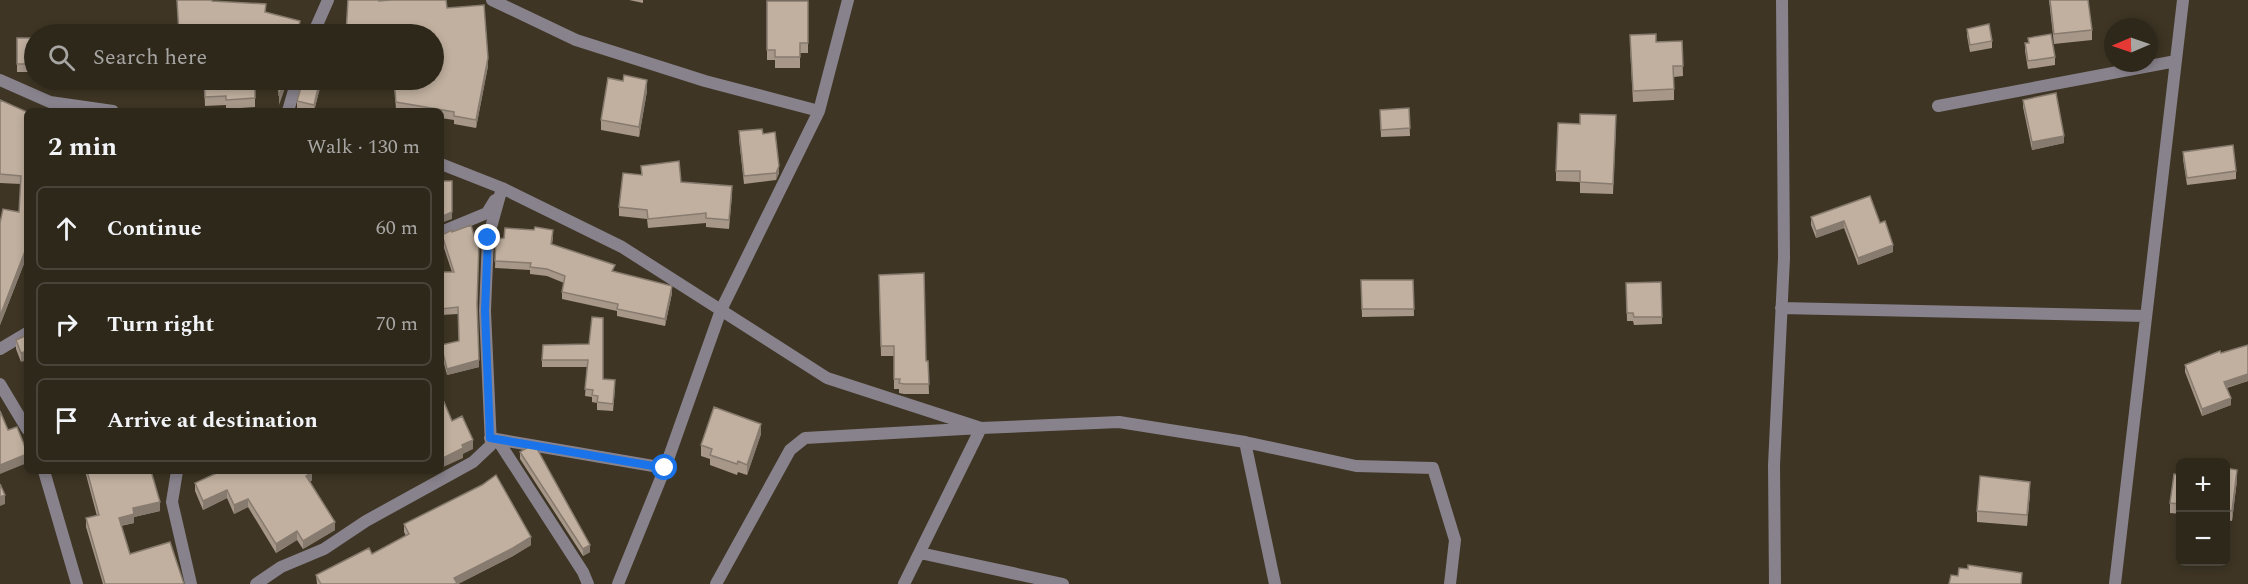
<!DOCTYPE html>
<html lang="en">
<head>
<meta charset="utf-8">
<style>
  body { margin:0; font-family:Spectral,serif; background:#3a3428; color:#f1f3f6 }
  .controls { position:absolute; right:18px; bottom:18px; display:grid; overflow:hidden; border-radius:9px; box-shadow:0 3px 9px #0003 }
  .controls button { width:54px; height:54px; display:grid; place-items:center; padding:0; border:0; border-bottom:2px solid #49443a; background:#2e281b; color:#f1f3f6; font:30px sans-serif }
  .compass { position:absolute; left:2104px; top:18px; width:54px; height:54px; border-radius:50%; background:#2e281b; box-shadow:0 3px 9px #0003; rotate:268deg }
  .stop { position:absolute; width:18px; height:18px; margin:-14px; border:4px solid #1a73e8; border-radius:50%; background:#fff }
  .stop.end { background:#1a73e8; border-color:#fff; box-shadow:0 2px 6px #0008 }
  .list { margin:0; padding:0; list-style:none }
  h2 { display:flex; justify-content:space-between; align-items:center; height:78px; margin:0; padding:0 24px; font-size:26px }
  h2 small { font-size:20px; font-weight:400; color:#a7a6a3 }
  .list li { display:grid; grid-template-columns:39px 1fr auto; gap:18px; align-items:center; box-sizing:border-box; height:84px; margin:0 12px 12px; padding:0 12px; border:2px solid #49443a; border-radius:9px }
  .list b { display:block; font-size:22px; white-space:nowrap }
  .list em { font-size:20px; font-style:normal; color:#a7a6a3 }
  .icon { flex:none; width:33px; height:33px; fill:none; stroke:currentColor; stroke-width:2; stroke-linecap:round; stroke-linejoin:round }
  .map { position:relative; flex:none; width:2248px; height:584px; overflow:hidden }
  .search { position:absolute; background:#2e281b; box-shadow:0 3px 9px #0003; left:24px; top:24px; width:420px; height:66px; display:flex; align-items:center; gap:15px; box-sizing:border-box; padding:0 21px; border-radius:33px; color:#a7a6a3; font-size:22px }
  .panel { position:absolute; background:#2e281b; box-shadow:0 3px 9px #0003; left:24px; top:108px; width:420px; height:366px; border-radius:9px }
  .map>svg:first-child { display:block }
  .lines { fill:none; stroke-linecap:round; stroke-linejoin:round }
  .minor { stroke:#87828b; stroke-width:12 }
  .wall { fill:#a69789 }
  .shaded-wall { fill:#877b6f }
  .building { fill:#c1b09f; stroke:#877b6f; stroke-width:1.5 }
  .route { stroke:#1a73e8; stroke-width:8 }
</style>
</head>
<body>
<div class="map">
<svg width="2248" height="584" viewBox="0 0 2248 584">
  <rect width="100%" height="100%" fill="#3e3524"/>
  <g class="lines">
    <!-- minor -->
    <path class="minor" d="M492 0 576 40 705 81 819 111
      M313 34 328 0
      M0 80 50 102 113 111
      M1938 106 2176 61
      M288 111 297 80
      M441 164 502 188 622 247 827 378 981 428 1119 422 1245 442 1275 584
      M441 232 487 213 495 200
      M1781 308 2146 316
      M0 349 27 333
      M0 384 27 429
      M490 438 665 468
      M497 439 583 572 588 584
      M1245 442 1356 466 1433 468 1455 540 1450 584
      M44 471 77 584
      M177 471 172 502 191 584
      M920 553 1063 584
      M256 584 281 567 324 549 366 521 473 462 491 445 485 311 488 238 502 188
      M618 584 665 468 721 310 819 111 848 0
      M716 584 790 450 805 438 981 428 904 584
      M1775 584 1774 465 1784 258 1782 0
      M2115 584 2183 0"/>
  </g>
  <!-- wall -->
  <path class="wall" d="M629 0H643V3Z
    M2049 0H2088L2092 30V40L2054 44Z
    M379 1H408L447 8 488 66 476 128 454 124V120L441 118V111H402L396 110 394 80H434Z
    M767 1H808V53H800V68H775V60H767Z
    M1967 29 1992 41V48L1970 52 1967 36Z
    M17 38H34V72H17Z
    M2028 38 2055 57V65L2028 69 2025 51V43H2028Z
    M1682 41 1683 76 1674 77V100L1633 102 1630 46 1656 42Z
    M204 80H255V107L226 109V105L205 106Z
    M303 80H322L314 111H303L297 109V101Z
    M647 91 639 137 601 130V120Z
    M0 100 27 112V256L0 325V223L19 212 21 184 0 183Z
    M2023 100 2064 143 2032 150 2023 107Z
    M1409 108 1410 136 1381 137 1380 110Z
    M1616 126 1613 194 1580 193V182L1556 181V171Z
    M739 131 763 134 779 173 776 180 744 184 739 139Z
    M2183 152 2236 171V179L2187 185 2183 159Z
    M641 166 681 182 732 195 729 229 706 227V223L648 228 647 219 619 216V207L641 175Z
    M1811 217 1880 223 1893 252 1858 265 1844 228 1816 238 1811 225Z
    M442 235 477 307 479 367 447 375 441 352V345L459 341 458 314 441 315V272H452L442 242Z
    M553 237 552 245 615 272 672 293 665 326 617 316V311L562 299V292L564 283 547 276 530 274V270L495 268 496 239Z
    M1361 280H1413L1414 316 1362 317Z
    M1661 282 1662 324 1634 325 1633 321H1627L1626 283Z
    M879 285 926 361H928L929 394H904L899 393V389H894V356H881Z
    M27 335 21 362 16 349V340Z
    M589 344 603 379 615 388 613 411 597 410V403L592 402V397L585 396 587 367H542V360Z
    M2221 353 2248 381 2227 388 2231 405 2202 416 2185 372V365Z
    M761 434 747 475 738 472 737 475 710 465V459L701 456V445Z
    M520 452 590 552 583 556 520 459Z
    M2226 468 2237 480 2232 521 2226 520Z
    M85 471H151L160 511 134 517V523L121 526 130 554 184 584H103L86 527V518L97 516Z
    M2181 475V514L2170 513V503Z
    M312 480 310 482 335 530 303 549 297 540 276 553 248 507 234 514 227 498 203 510 195 491V483Z
    M2030 493 2027 526 1977 522V511Z
    M404 524 531 545 513 556 458 584H317L316 575 372 554 406 536 404 532Z
    M2202 561H2219V564Z"/>
  <!-- shaded-wall -->
  <path class="shaded-wall" d="M300 21V30L299 34H297Z
    M488 58V66L476 128V120Z
    M285 80H288L279 105V96Z
    M320 80H322L314 111V105Z
    M647 80V91L639 137V127Z
    M2064 136V143L2032 150V142Z
    M779 166V173L776 180V173Z
    M452 212V219L441 223V217Z
    M1844 221V228L1816 238V231Z
    M1893 245V252L1858 265V258Z
    M27 246V256L0 325V316Z
    M672 286V293L665 326V319Z
    M27 351V360L21 362V353Z
    M479 360V367L447 375V369Z
    M2248 374V381L2224 388V382Z
    M2231 398V405L2202 416V409Z
    M761 424V434L747 475V465Z
    M473 440V449L463 454V458L441 468V459L462 445Z
    M27 454V463L0 474V465Z
    M2237 470V480L2232 521V511Z
    M312 472V480L306 484V476Z
    M2030 482V493L2027 526V515Z
    M227 490V498L203 510V501Z
    M5 495V504L0 506V497Z
    M248 499V507L234 514V505Z
    M160 502V511L134 517V523L119 526V518L133 508Z
    M335 522V530L303 549V541Z
    M297 531V540L276 553V544Z
    M531 537V545L513 556 458 584H454V578Z
    M590 545V552L583 556V549Z"/>
  <!-- building -->
  <path class="building" d="M177 0H212V1L266 4 265 12 300 21 297 34H179Z
    M348 0H379V1L391 0H446L447 8 484 5 488 58 476 120 454 116V112L396 102 394 80H434V34H346Z
    M2050 0H2088L2092 30 2054 34Z
    M767 1H808V43H800V57H775V50H767Z
    M1989 24 1992 41 1970 45 1967 29Z
    M1656 34V42L1682 41 1683 66H1673L1674 89 1633 91 1630 35Z
    M2051 34 2055 57 2028 61 2025 43H2029L2028 38Z
    M17 38H34V64H17Z
    M624 75 647 80 639 127 601 120 608 78 623 81Z
    M204 80H255V98L226 100V96L205 97Z
    M278 80H285L279 96Z
    M303 80H320L314 105 297 101Z
    M2056 93 2064 136 2032 142 2023 100Z
    M0 100 27 112V246L0 316V223L3 209 19 212 21 176 0 174Z
    M1409 108 1410 128 1381 130 1380 110Z
    M1580 114 1616 115 1613 184 1580 182V171H1556L1558 123 1580 124Z
    M762 129 763 134 775 132 779 166 776 173 744 176 739 131Z
    M2233 145 2236 171 2187 178 2183 152Z
    M679 161 681 182 732 186 729 220 706 218V213L648 219 647 210 619 207 623 173 642 175 641 166Z
    M441 181H452V212L441 217Z
    M1870 196 1880 223 1885 221 1893 245 1858 258 1844 221 1816 231 1811 217Z
    M471 225 476 242 479 241 477 304 479 360 447 369 441 345 459 341 458 307 441 309V272H454L442 235 452 230V232Z
    M535 227 553 230 551 244 615 265 612 271 672 286 665 319 617 309 618 304 562 292 565 276 547 269 530 267 531 263 495 261 496 239 504 238 505 228 534 230Z
    M924 273 926 361H928L929 384H904L899 383 900 379H894V346H881L879 275Z
    M1361 280H1413L1414 309H1362Z
    M1661 282 1662 317H1634L1633 313H1627L1626 283Z
    M592 317 603 318V379L615 380 613 404 597 402 598 396 592 395 593 390 585 389 588 360H542L543 345 589 344Z
    M27 335V351L21 353 16 340Z
    M2248 345V374L2224 382 2231 398 2202 409 2185 365 2220 351 2221 353Z
    M444 402 452 421 462 416 473 440 462 445 463 448 441 459V403Z
    M714 407 761 424 747 465 738 461 737 464 710 455 712 449 701 445Z
    M0 411 8 430 17 427 27 452V454L0 465Z
    M530 446 536 447 590 545 583 549 520 452Z
    M2226 468 2237 470 2232 511 2226 510Z
    M87 471H151L160 502 133 508 134 514 119 518 130 554 170 542 184 584H105L86 518 99 515Z
    M221 471H311L312 472 306 476 335 522 303 541 297 531 276 544 248 499 234 505 227 490 203 501 195 483Z
    M2174 474 2181 475V504L2170 503Z
    M496 475 531 537 513 548 454 578 457 583 454 584H321L316 575 369 548 372 554 409 534 404 524 482 485Z
    M1980 476 2030 482 2027 515 1977 511Z
    M0 484 5 495 0 497Z
    M1968 565 2022 573 2021 584H1949L1951 575 1958 576 1959 568 1968 569Z"/>
  <g class="lines">
    <!-- route -->
    <path class="route" d="M488 238 485 311 490 438 665 468"/>
  </g>
</svg>
<div class="controls">
<button>+</button>
<button>−</button>
</div>
<svg class="compass" viewBox="-18 -18 36 36"><path d="M0-13l5 13h-10z" fill="#e53935"/><path d="M0 13l5-13h-10z" fill="#a7a6a3"/></svg>
<div class="stop" style="left:665px;top:468px"></div>
<div class="stop end" style="left:488px;top:238px"></div>
<div class="search"><svg class="icon" aria-label="search" viewBox="0 0 24 24"><circle cx="10" cy="10" r="6"/><path d="M15 15l6 6"/></svg>Search here</div>
<section class="panel">
<h2>2 min<small>Walk · 130 m</small></h2>
<ul class="list">
<li><svg class="icon" aria-label="ahead" viewBox="0 0 24 24"><path d="M12 20V5M6 11l6-6 6 6"/></svg><div><b>Continue</b></div><em>60 m</em></li>
<li><svg class="icon" aria-label="right" viewBox="0 0 24 24"><path d="M7 20v-9h11M14 6l5 5-5 5"/></svg><div><b>Turn right</b></div><em>70 m</em></li>
<li><svg class="icon" aria-label="arrive" viewBox="0 0 24 24"><path d="M6 21V4h12l-3 4 3 4H6"/></svg><div><b>Arrive at destination</b></div></li>
</ul>
</section>
</div>
</body>
</html>
